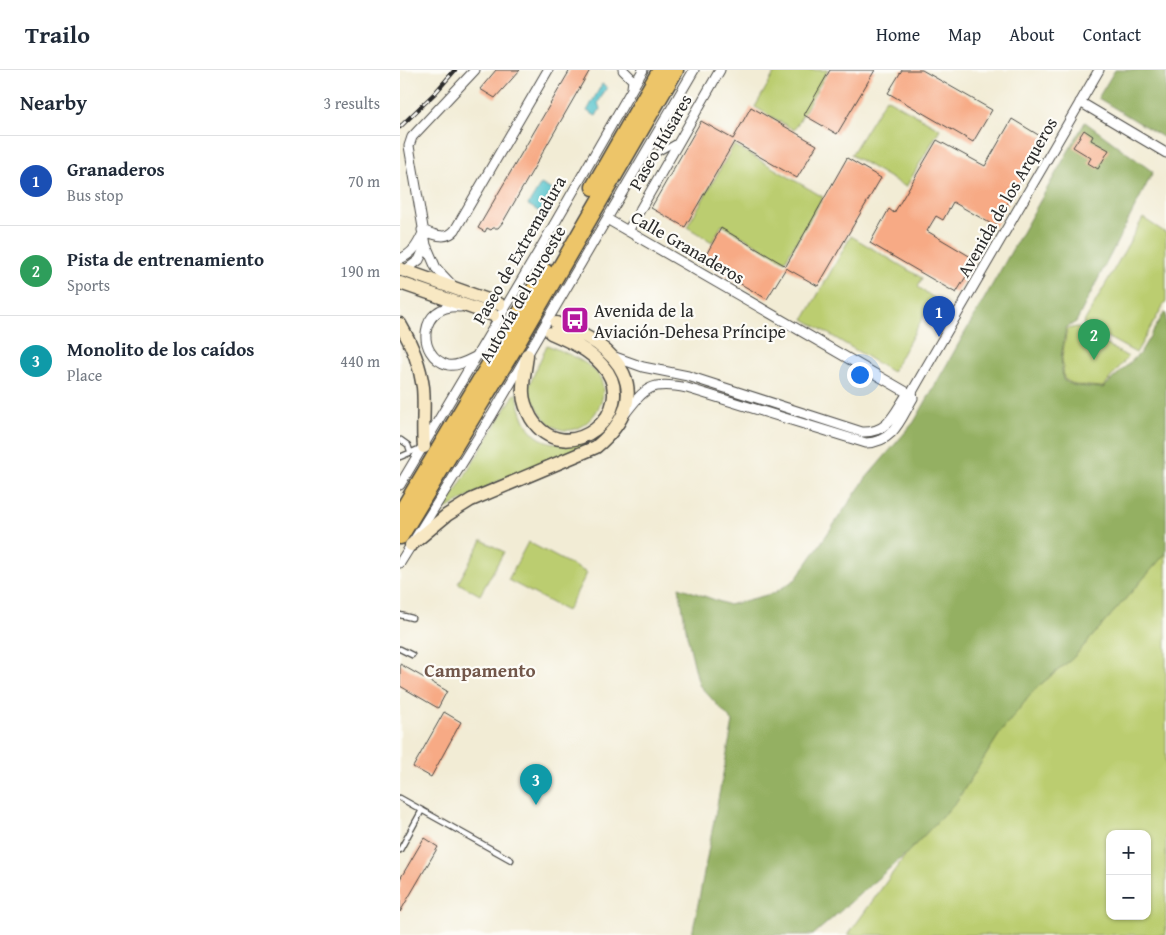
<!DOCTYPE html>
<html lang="en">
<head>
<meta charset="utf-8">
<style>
  body { margin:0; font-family:"Gentium Book Plus",serif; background:#f6f6f7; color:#1f2937 }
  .controls { position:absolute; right:15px; bottom:15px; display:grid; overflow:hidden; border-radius:10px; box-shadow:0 1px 4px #0004 }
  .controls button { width:45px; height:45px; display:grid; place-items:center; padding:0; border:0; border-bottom:1px solid #e0e1e3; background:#fff; color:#1f2937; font:25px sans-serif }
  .you { position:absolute; left:459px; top:304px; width:18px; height:18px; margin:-12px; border:4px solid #fff; border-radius:50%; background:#1a73e8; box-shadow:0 0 0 8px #1a73e833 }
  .badge { display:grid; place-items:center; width:32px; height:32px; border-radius:50%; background:#db2777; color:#fff; font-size:16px; font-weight:700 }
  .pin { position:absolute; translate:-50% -41px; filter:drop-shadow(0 1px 2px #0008) }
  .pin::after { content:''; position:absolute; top:26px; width:18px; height:15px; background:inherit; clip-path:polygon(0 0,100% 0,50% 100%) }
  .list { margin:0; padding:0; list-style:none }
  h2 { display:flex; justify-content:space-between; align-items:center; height:65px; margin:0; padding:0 20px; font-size:21px }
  h2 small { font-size:16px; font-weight:400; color:#747a83 }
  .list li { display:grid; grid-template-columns:32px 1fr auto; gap:15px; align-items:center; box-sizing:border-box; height:90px; padding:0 20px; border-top:1px solid #e0e1e3 }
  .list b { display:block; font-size:19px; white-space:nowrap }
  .list p { margin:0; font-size:16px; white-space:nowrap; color:#747a83 }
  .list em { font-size:16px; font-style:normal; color:#747a83 }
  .map { position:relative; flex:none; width:766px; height:865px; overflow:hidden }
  header { display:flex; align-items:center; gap:30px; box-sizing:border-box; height:70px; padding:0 25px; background:#fff; border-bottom:1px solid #e0e1e3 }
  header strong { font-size:24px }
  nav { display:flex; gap:28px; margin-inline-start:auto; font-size:18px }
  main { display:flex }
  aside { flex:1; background:#fff }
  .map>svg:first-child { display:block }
  .green { fill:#bbcd70; stroke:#737c4e; fill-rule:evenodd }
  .forest { fill:#94b062; stroke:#606e46 }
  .water { fill:#58c5cd; stroke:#42787c }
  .building { fill:#f7aa85 }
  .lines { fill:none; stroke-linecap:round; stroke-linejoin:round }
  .secondary-tunnel { stroke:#cac5b3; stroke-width:12; stroke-dasharray:12 6; stroke-linecap:butt }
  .lane-casing { stroke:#494844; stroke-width:7 }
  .street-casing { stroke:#494844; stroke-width:11 }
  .secondary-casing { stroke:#494844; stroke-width:15 }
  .highway-casing { stroke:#494844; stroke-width:19 }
  .lane { stroke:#fff; stroke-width:4.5 }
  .street { stroke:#fff; stroke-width:9 }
  .secondary { stroke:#f8e8c3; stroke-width:12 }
  .highway { stroke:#edc569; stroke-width:16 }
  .rail-casing { stroke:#2b2b2b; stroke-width:4.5 }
  .rail { stroke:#fdfcf7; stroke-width:2.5; stroke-dasharray:8; stroke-linecap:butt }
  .labels { text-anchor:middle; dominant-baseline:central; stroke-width:4.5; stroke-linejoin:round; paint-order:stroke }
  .street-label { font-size:18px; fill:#2b2b2b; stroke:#fdfcf7 }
  .poi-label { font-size:18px; fill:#2b2b2b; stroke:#fdfcf7; text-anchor:start }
  .neighbourhood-label { font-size:19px; font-weight:bold; fill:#72574a; stroke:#fdfcf7 }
</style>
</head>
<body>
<header>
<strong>Trailo</strong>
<nav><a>Home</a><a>Map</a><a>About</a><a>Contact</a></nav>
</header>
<main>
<aside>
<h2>Nearby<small>3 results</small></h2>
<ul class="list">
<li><span class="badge" style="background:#1a4fb4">1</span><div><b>Granaderos</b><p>Bus stop</p></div><em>70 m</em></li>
<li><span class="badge" style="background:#2e9e5b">2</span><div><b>Pista de entrenamiento</b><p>Sports</p></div><em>190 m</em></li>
<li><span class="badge" style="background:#0f9aa8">3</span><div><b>Monolito de los caídos</b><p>Place</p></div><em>440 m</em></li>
</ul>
</aside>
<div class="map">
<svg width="766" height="865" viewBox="0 0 766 865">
  <rect width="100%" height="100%" fill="#fdfcf7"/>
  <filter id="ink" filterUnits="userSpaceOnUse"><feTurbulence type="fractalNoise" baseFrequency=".02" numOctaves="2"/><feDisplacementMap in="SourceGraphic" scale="10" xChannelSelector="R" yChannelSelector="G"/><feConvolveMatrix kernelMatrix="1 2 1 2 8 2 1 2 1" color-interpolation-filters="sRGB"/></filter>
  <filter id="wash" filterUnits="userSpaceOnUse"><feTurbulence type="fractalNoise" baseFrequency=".0096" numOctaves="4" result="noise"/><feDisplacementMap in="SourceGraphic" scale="20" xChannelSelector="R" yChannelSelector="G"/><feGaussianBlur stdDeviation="1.12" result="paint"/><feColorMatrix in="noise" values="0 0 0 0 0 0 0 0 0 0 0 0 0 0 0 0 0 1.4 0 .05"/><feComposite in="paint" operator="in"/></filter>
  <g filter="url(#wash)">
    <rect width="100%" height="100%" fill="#f2ecd5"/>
    <!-- green -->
    <path class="green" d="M376 0H428L394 60 355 37Z
      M486 28 540 59 506 117 451 85Z
      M334 75 423 127 385 191 322 155 312 172 287 157Z
      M743 148 766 163V231L736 283 683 254Z
      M451 166 522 208 518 217 534 228 492 302 404 249Z
      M677 257 728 287 703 317 675 315 664 309 662 287 667 259Z
      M147 275C163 282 181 288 194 300 220 324 184 371 157 358 140 351 137 333 127 320Z
      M117 323C124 366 141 379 184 372V378L94 413 44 440 114 325Z
      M82 470 104 482 80 525 58 513Z
      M128 472 187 503 167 541 108 510Z
      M766 483V865H448L507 783 556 732 600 663 635 619 673 588ZM710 764H747V846H710Z"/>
    <!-- forest -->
    <path class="forest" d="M715 0H766V69L698 28Z
      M685 52 753 102 676 252 666 258 661 287 663 310 675 316 703 318 740 283 764 243 766 244V483L673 588 635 619 600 663 556 732 507 783 413 865H292L333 652 299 615 287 565 279 517 329 535 374 523 396 509 466 408 514 352Z"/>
    <!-- water -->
    <path class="water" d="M202 14 207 17 198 33 200 39 196 46 187 41Z
      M141 114 152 120 140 142 128 135Z"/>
    <g id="blocks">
      <!-- building -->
      <path class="building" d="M96 0H120L95 28 80 19Z
        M170 0H190L103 152 98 158H93L91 160 87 158 85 162 78 158Z
        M430 0H475L437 64 404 45Z
        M502 0H522L592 40 573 72 488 23Z
        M351 37 417 75 397 108 334 72 285 157 251 138 301 51 333 69Z
        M612 49 645 69 595 156 553 132 543 150 536 146 527 161 576 190 556 223 470 173 489 139 494 143 537 70 585 96Z
        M684 60 693 66 691 70 709 80 698 99 688 93 691 88 673 77Z
        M447 88 481 108 418 216 386 198 367 229 302 192 321 158 386 196Z
        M0 594 47 621 38 638 0 616Z
        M44 642 61 652 31 707 13 697Z
        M24 768 38 777 0 842V809Z"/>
    </g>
  </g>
  <g filter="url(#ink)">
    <use href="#blocks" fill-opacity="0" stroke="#494844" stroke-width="1"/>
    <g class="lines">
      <!-- secondary-tunnel -->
      <path class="secondary-tunnel" d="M99 234 156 253"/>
      <defs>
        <path id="lane" d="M254 85 277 72
          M1 370 8 375 10 381
          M0 387 21 378
          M0 545 12 548
          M0 579 12 585
          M0 728 111 790
          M0 780 22 740"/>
        <path id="street" d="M223 0 233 10 232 18
          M680 32 766 83
          M207 149 508 323
          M22 160C33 164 46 171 55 160L148 0
          M228 161 320 0
          M0 189C13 183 17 176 23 163
          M3 202 19 190 26 175
          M52 215 36 198 26 175 9 76 12 67 75 0
          M60 237C19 233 15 286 48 295 57 297 69 290 77 286
          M215 287 243 297 288 306 462 362C489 363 494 343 508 323L512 322
          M224 345C246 317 250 311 287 318L466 373C494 372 500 350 513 328L512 322 520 308 699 0
          M0 415 140 179 243 0
          M0 493 92 345 294 0"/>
        <path id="secondary" d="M0 199 99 234
          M0 213 93 245
          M0 254C11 273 20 295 23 317 25 337 22 357 24 377
          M127 285C126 297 122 311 123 323 123 332 127 340 131 348 165 403 244 341 202 295 188 279 169 271 151 263
          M11 475 47 445 71 430 196 377C259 324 219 275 156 253"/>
        <path id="highway" d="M194 117 261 0
          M0 445 145 202
          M0 466 118 271 275 0"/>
      </defs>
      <!-- lane casing -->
      <use href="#lane" class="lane-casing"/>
      <!-- street casing -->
      <use href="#street" class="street-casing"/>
      <!-- secondary casing -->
      <use href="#secondary" class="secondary-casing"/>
      <!-- highway casing -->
      <use href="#highway" class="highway-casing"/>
      <!-- lane -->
      <use href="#lane" class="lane"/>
      <!-- street -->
      <use href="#street" class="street"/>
      <!-- secondary -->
      <use href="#secondary" class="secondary"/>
      <!-- highway -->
      <use href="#highway" class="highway"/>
      <defs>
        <path id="rail" d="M0 57 35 23 55 0"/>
      </defs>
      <!-- rail casing -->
      <use href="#rail" class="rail-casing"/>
      <!-- rail -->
      <use href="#rail" class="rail"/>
    </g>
  </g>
  <!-- icons -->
  <defs>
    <symbol id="bus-square" viewBox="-11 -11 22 22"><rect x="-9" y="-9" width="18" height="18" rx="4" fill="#b5179e" stroke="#fdfcf7"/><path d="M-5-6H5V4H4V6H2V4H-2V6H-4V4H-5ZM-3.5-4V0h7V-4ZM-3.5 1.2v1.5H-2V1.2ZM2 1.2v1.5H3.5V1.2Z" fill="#fff"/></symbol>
  </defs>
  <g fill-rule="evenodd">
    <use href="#bus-square" x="159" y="234" width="32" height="32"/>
  </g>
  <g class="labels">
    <!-- street labels -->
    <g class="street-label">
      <text transform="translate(260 72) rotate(-60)">Paseo Húsares</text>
      <text transform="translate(607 127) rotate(-60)">Avenida de los Arqueros</text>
      <text transform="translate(288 177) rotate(30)">Calle Granaderos</text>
      <text transform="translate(119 180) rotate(-60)">Paseo de Extremadura</text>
      <text transform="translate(122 224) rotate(-60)">Autovía del Suroeste</text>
    </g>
    <!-- poi labels -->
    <g class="poi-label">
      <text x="194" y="240">Avenida de la<tspan x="194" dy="21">Aviación-Dehesa Príncipe</tspan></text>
    </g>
    <!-- neighbourhood labels -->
    <g class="neighbourhood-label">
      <text x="80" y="600">Campamento</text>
    </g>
  </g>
</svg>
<div class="controls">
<button>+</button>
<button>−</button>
</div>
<div class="you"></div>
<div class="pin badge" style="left:539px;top:267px;background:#1a4fb4">1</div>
<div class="pin badge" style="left:694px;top:290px;background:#2e9e5b">2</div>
<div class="pin badge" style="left:136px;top:735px;background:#0f9aa8">3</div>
</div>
</main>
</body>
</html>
